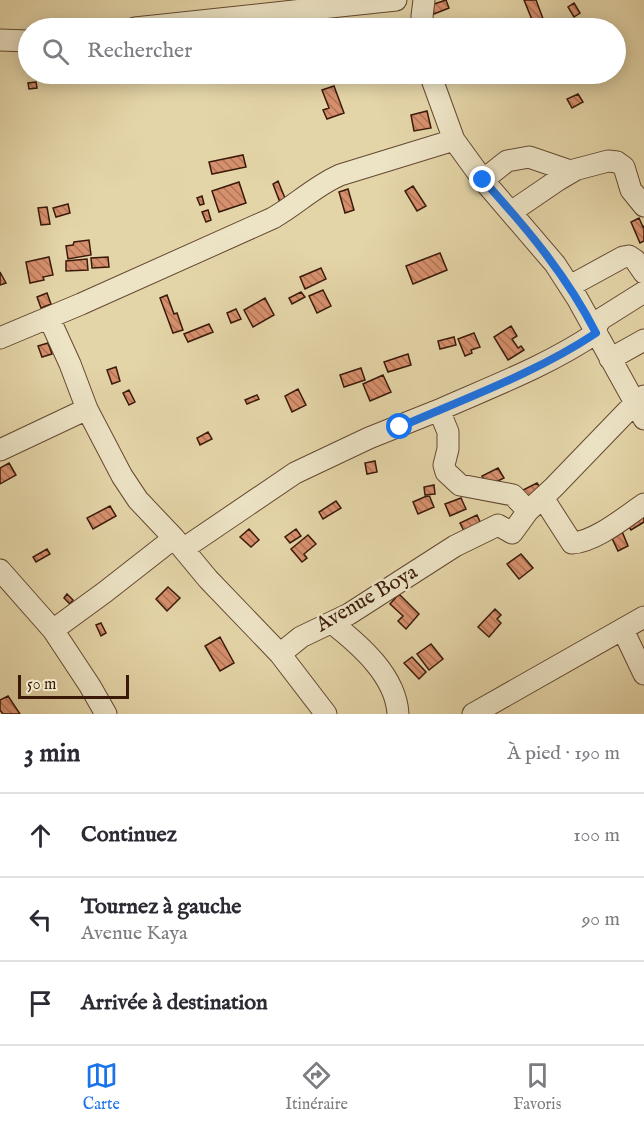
<!DOCTYPE html>
<html lang="fr">
<head>
<meta charset="utf-8">
<style>
  body { margin:0; font-family:"IM FELL English",serif; background:#f7f7f7; color:#2b2b33 }
  .scale { position:absolute; left:18px; bottom:15px; width:111px; box-sizing:border-box; padding-left:6px; border:3px solid #3a1909; border-top:0; font-size:16px; line-height:21px; white-space:nowrap; color:#3a1909; -webkit-text-stroke:4px #ede4c6; paint-order:stroke }
  .stop { position:absolute; width:18px; height:18px; margin:-14px; border:4px solid #1a73e8; border-radius:50%; background:#fff }
  .stop.end { background:#1a73e8; border-color:#fff; box-shadow:0 2px 6px #0008 }
  .list { margin:0; padding:0; list-style:none }
  h2 { display:flex; justify-content:space-between; align-items:center; height:78px; margin:0; padding:0 24px; font-size:26px }
  h2 small { font-size:20px; font-weight:400; color:#7c7c81 }
  .list li { display:grid; grid-template-columns:39px 1fr auto; gap:18px; align-items:center; box-sizing:border-box; height:84px; padding:0 24px; border-top:2px solid #e1e1e2 }
  .list b { display:block; font-size:22px; white-space:nowrap }
  .list p { margin:0; font-size:20px; white-space:nowrap; color:#7c7c81 }
  .list em { font-size:20px; font-style:normal; color:#7c7c81 }
  .icon { flex:none; width:33px; height:33px; fill:none; stroke:currentColor; stroke-width:2; stroke-linecap:round; stroke-linejoin:round }
  .map { position:relative; flex:none; width:644px; height:714px; overflow:hidden }
  .search { position:absolute; background:#fff; box-shadow:0 3px 15px #0003; left:18px; right:18px; top:18px; height:66px; display:flex; align-items:center; gap:15px; box-sizing:border-box; padding:0 21px; border-radius:33px; color:#7c7c81; font-size:22px }
  .sheet { height:330px; background:#fff }
  nav { display:flex; justify-content:space-around; align-items:center; box-sizing:border-box; height:84px; border-top:2px solid #e1e1e2; background:#fff; font-size:16px; color:#7c7c81 }
  nav a { display:grid; justify-items:center; gap:3px }
  nav .on { color:#1a73e8 }
  .map>svg:first-child { display:block }
  .building { fill:url(#building-back-hatch); stroke:#3a1909; stroke-width:1.5 }
  .lines { fill:none; stroke-linecap:round; stroke-linejoin:round }
  .minor-casing { stroke:#644831; stroke-width:23 }
  .minor { stroke:#ede4c6; stroke-width:21 }
  .route { stroke:#1a73e8; stroke-width:8 }
  .labels { text-anchor:middle; dominant-baseline:central; stroke-width:5; stroke-linejoin:round; paint-order:stroke }
  .street-label { font-size:21px; fill:#3a1909; stroke:#ede4c6 }
</style>
</head>
<body>
<div class="map">
<svg width="644" height="714" viewBox="0 0 644 714">
  <defs>
    <pattern id="building-back-hatch" width="6" height="6" patternUnits="userSpaceOnUse" patternTransform="scale(1.5)"><rect width="6" height="6" fill="#d7906d"/><path d="M-1 5l2 2M0 0l6 6M5-1l2 2" fill="none" stroke="#af7558"/></pattern>
  </defs>
  <rect width="100%" height="100%" fill="#e4d5a8"/>
  <filter id="stains"><feTurbulence type="fractalNoise" baseFrequency=".00333" numOctaves="4"/><feColorMatrix values="0 0 0 0 .2 0 0 0 0 .09 0 0 0 0 .02 0 0 0 .5 -.17"/></filter>
  <radialGradient id="worn" r=".72"><stop offset=".6" stop-color="#630" stop-opacity="0"/><stop offset="1" stop-color="#630" stop-opacity=".3"/></radialGradient>
  <!-- building -->
  <path class="building" d="M446 0 449 8 434 14 431 5Z
    M524 0H536L545 24 535 27Z
    M574 3 580 13 574 17 568 7Z
    M135 74H149L152 80 143 83 140 75 136 76Z
    M36 82 37 88 29 89 28 83Z
    M334 86 344 113 327 119 323 110 329 108 322 90Z
    M578 94 583 102 572 108 567 99Z
    M427 111 431 128 414 131 411 115Z
    M243 155 246 167 212 174 209 162Z
    M278 181 287 203 281 205 273 184Z
    M239 182 246 203 219 212 212 191Z
    M413 186 426 206 417 211 405 191Z
    M348 189 354 210 345 213 339 192Z
    M202 196 204 204 200 205 197 198Z
    M68 204 70 213 56 217 53 208Z
    M47 207 50 224 41 225 38 208Z
    M208 210 211 220 206 222 202 212Z
    M639 218 643 227 644 226V241L640 243 631 222Z
    M89 240 91 255 68 259 66 246 73 245 74 242Z
    M440 253 447 270 413 284 406 266Z
    M49 257 53 275 43 277 44 280 30 283 26 262Z
    M108 257 109 267 92 268 91 258Z
    M87 259 88 270 66 271V261Z
    M321 268 326 279 305 289 300 277Z
    M0 272 6 283 0 285Z
    M323 290 331 306 317 313 309 296Z
    M301 292 305 297 292 304 289 298Z
    M47 293 51 304 41 308 37 297Z
    M167 295 174 314 177 313 183 330 173 333 160 298Z
    M265 298 274 315 253 327 244 310Z
    M236 309 241 319 231 323 227 313Z
    M209 324 213 332 188 342 184 334Z
    M511 326 517 336 512 339 518 348 521 346 524 350 508 360 494 337Z
    M474 333 480 347 471 350 472 353 465 356 458 339Z
    M454 337 456 345 440 349 438 341Z
    M48 343 52 354 42 357 38 346Z
    M408 354 411 365 388 372 384 362Z
    M116 367 120 381 112 384 107 370Z
    M361 368 365 380 344 387 340 375Z
    M383 375 391 392 370 401 363 384Z
    M298 389 306 405 292 412 285 396Z
    M129 390 135 402 129 405 123 393Z
    M257 395 259 399 247 404 245 400Z
    M208 432 212 439 200 445 197 438Z
    M375 461 377 472 367 474 365 463Z
    M9 463 16 475 0 484V468Z
    M498 468 504 478 488 486 482 476Z
    M537 483 543 492 522 503 517 493Z
    M434 485 435 494 425 495 424 487Z
    M429 495 434 507 418 514 413 502Z
    M461 498 466 509 450 516 445 504Z
    M336 501 341 508 323 519 319 512Z
    M110 506 116 516 93 529 87 518Z
    M644 507V522L631 530 624 519Z
    M477 515 481 524 465 533 460 523Z
    M249 529 259 540 251 547 240 537Z
    M296 529 301 536 290 543 285 537Z
    M621 529 628 546 618 551 610 534Z
    M308 535 316 544 304 554 307 558 302 562 291 549Z
    M47 549 50 554 36 562 33 557Z
    M521 554 533 568 519 579 507 564Z
    M168 587 180 598 167 611 156 599Z
    M67 594 73 600 70 604 64 598Z
    M399 594 419 614 406 629 398 621 403 616 390 604Z
    M495 609 501 615 497 619 501 623 489 637 478 627Z
    M101 623 106 633 101 636 96 625Z
    M220 637 234 663 220 671 205 646Z
    M431 644 443 659 429 670 417 654Z
    M412 657 426 672 419 679 404 663Z
    M8 696 20 714H3L0 710V700Z"/>
  <g class="lines">
    <defs>
      <path id="minor" d="M135 28 396 0
        M423 28 422 16 424 0
        M0 40 28 41
        M430 74 454 140 483 180 555 264 577 298 644 419
        M483 180 507 161 529 157 570 171 608 161 617 162 624 167 631 190 644 206
        M511 212 558 180 575 170
        M570 286 623 257 629 256 635 260 644 273
        M49 318 70 364 87 409 122 476 138 500 174 538 208 579 280 654 326 714
        M0 338 81 304 273 218C296 205 315 186 340 175L454 140
        M610 359 644 340
        M439 410C493 386 547 366 596 333L597 325 601 319 644 292
        M0 450 87 409
        M543 498 572 543C595 542 625 517 644 504
        M183 549 295 473 369 438 439 410 448 432V449L444 465 446 472 460 485 513 495 528 511
        M0 570 53 630 90 686 106 714
        M332 623C360 645 396 676 398 714
        M53 630 105 592 174 538
        M623 630 644 674
        M280 654 301 637 349 614 455 546 498 525 512 533 528 511 553 488 636 402 644 396
        M473 714 644 617"/>
    </defs>
    <!-- minor casing -->
    <use href="#minor" class="minor-casing"/>
    <!-- minor -->
    <use href="#minor" class="minor"/>
  </g>
  <g class="lines">
    <!-- route -->
    <path class="route" d="M400 427C466 398 536 373 596 333 567 276 526 227 483 180"/>
  </g>
  <g class="labels">
    <!-- street labels -->
    <g class="street-label">
      <text transform="translate(367 599) rotate(-30)">Avenue Boya</text>
    </g>
  </g>
  <rect width="100%" height="100%" filter="url(#stains)"/>
  <rect width="100%" height="100%" fill="url(#worn)"/>
</svg>
<div class="scale">50 m</div>
<div class="stop" style="left:400px;top:427px"></div>
<div class="stop end" style="left:483px;top:180px"></div>
<div class="search"><svg class="icon" aria-label="search" viewBox="0 0 24 24"><circle cx="10" cy="10" r="6"/><path d="M15 15l6 6"/></svg>Rechercher</div>
</div>
<section class="sheet">
<h2>3 min<small>À pied · 190 m</small></h2>
<ul class="list">
<li><svg class="icon" aria-label="ahead" viewBox="0 0 24 24"><path d="M12 20V5M6 11l6-6 6 6"/></svg><div><b>Continuez</b></div><em>100 m</em></li>
<li><svg class="icon" aria-label="left" viewBox="0 0 24 24"><path d="M17 20v-9H6M10 6l-5 5 5 5"/></svg><div><b>Tournez à gauche</b><p>Avenue Kaya</p></div><em>90 m</em></li>
<li><svg class="icon" aria-label="arrive" viewBox="0 0 24 24"><path d="M6 21V4h12l-3 4 3 4H6"/></svg><div><b>Arrivée à destination</b></div></li>
</ul>
</section>
<nav>
<a class="on"><svg class="icon" aria-label="map" viewBox="0 0 24 24"><path d="M3 6l6-2 6 2 6-2v14l-6 2-6-2-6 2zM9 4v14M15 6v14"/></svg>Carte</a>
<a><svg class="icon" aria-label="directions" viewBox="0 0 24 24"><path d="M12 3l9 9-9 9-9-9zM9 14v-3h6M13 9l2 2-2 2"/></svg>Itinéraire</a>
<a><svg class="icon" aria-label="saved" viewBox="0 0 24 24"><path d="M7 4h10v16l-5-4-5 4z"/></svg>Favoris</a>
</nav>
</body>
</html>
